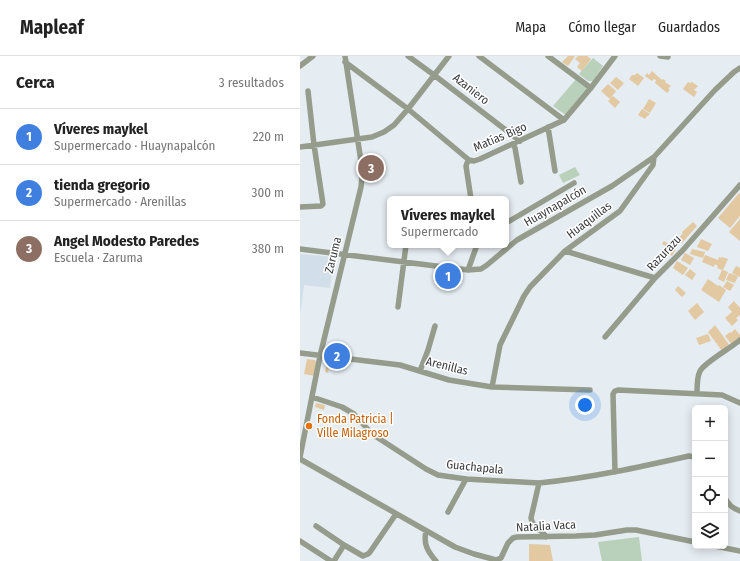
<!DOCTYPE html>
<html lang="es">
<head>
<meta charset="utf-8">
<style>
  body { margin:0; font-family:"Fira Sans Condensed",sans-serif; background:#f6f6f6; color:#222 }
  .controls { position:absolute; right:12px; bottom:12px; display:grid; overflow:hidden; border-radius:6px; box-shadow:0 2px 10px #0003 }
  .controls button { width:36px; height:36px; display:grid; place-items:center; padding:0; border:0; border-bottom:1px solid #e0e0e0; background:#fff; color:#222; font:20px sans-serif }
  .you { position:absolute; left:285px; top:349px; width:14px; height:14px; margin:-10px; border:3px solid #fff; border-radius:50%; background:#1a73e8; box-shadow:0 0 0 6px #1a73e833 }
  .badge { display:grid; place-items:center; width:26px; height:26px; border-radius:50%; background:#ca4408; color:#fff; font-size:13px; font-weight:700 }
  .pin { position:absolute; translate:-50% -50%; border:2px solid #fff; box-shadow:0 1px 4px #0006 }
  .popup { position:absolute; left:87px; top:140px; width:122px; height:52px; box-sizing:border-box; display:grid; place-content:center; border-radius:6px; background:#fff; filter:drop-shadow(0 1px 3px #0005); font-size:13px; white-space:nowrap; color:#767676 }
  .popup b { font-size:15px; color:#222 }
  .popup::after { content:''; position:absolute; left:50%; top:100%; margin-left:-8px; border:8px solid transparent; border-top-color:#fff }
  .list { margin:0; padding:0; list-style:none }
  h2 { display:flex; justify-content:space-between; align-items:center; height:52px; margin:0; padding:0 16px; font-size:17px }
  h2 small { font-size:13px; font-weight:400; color:#767676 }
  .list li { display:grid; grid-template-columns:26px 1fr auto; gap:12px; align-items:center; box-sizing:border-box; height:56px; padding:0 16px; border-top:1px solid #e0e0e0 }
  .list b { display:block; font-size:15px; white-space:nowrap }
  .list p { margin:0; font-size:13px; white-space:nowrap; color:#767676 }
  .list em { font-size:13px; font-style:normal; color:#767676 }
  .icon { flex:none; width:22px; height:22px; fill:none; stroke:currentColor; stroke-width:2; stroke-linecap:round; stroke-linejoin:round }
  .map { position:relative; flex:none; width:440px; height:505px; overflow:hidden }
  header { display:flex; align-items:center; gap:24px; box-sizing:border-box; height:56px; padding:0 20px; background:#fff; border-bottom:1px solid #e0e0e0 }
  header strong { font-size:19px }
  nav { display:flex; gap:22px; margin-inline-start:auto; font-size:14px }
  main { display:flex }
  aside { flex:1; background:#fff }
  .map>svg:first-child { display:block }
  .built { fill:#d2dfea }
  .green { fill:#b9d1bb }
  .building { fill:#e2c9a1 }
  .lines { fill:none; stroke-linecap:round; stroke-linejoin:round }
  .minor { stroke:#959c8b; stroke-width:5.5 }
  .food-dot { fill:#e8710a; stroke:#fff; stroke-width:1.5 }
  .labels { text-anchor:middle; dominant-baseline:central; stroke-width:3; stroke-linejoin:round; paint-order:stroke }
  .street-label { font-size:12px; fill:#3a3d3f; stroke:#fff }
  .food-label { font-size:12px; fill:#c56008; stroke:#fff; text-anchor:start }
</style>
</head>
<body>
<header>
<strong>Mapleaf</strong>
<nav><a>Mapa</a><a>Cómo llegar</a><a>Guardados</a></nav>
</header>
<main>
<aside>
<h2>Cerca<small>3 resultados</small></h2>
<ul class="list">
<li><span class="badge" style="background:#3f7fe0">1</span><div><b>Víveres maykel</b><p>Supermercado · Huaynapalcón</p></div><em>220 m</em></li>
<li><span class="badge" style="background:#3f7fe0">2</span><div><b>tienda gregorio</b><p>Supermercado · Arenillas</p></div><em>300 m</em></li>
<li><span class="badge" style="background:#8d6e63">3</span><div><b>Angel Modesto Paredes</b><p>Escuela · Zaruma</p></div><em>380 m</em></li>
</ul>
</aside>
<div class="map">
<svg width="440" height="505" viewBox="0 0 440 505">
  <rect width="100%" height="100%" fill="#e5ecf2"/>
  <!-- built -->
  <path class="built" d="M0 198 34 201 30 232 4 229 1 254H0Z"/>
  <!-- green -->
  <path class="green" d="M293 2 303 10 293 25H288L279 18Z
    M277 22 290 33 267 60 253 50Z
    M275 111 280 119 263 127 259 119Z
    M339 481 342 505H302L298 486Z"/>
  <!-- building -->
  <path class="building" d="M268 0H275L268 10 262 6Z
    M278 0H287L291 3 282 15 277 11 280 7 275 3Z
    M352 15 362 24 363 23 366 25 365 26 371 30 368 33 370 34 367 37 355 27 356 24 354 23 352 25 345 20 347 17 349 19Z
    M337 17 344 22 338 30 329 23 332 19H335Z
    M316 21 324 27 318 34 310 27Z
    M388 26 390 27 392 26 398 30 394 34 397 36 394 41 383 33Z
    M308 28 316 35 310 43 301 35Z
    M313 40 320 46 315 52 308 45Z
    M349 43 356 47 350 57 343 53Z
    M342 53 350 58 348 60H347L345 63 338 59Z
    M439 137 440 138V160L430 172 418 162Z
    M440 163V185L429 176Z
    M393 166 397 170 382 187 378 183 383 177 382 176Z
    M401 183 412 188 408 195 397 191Z
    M364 185 376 193 372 200 364 195 367 191 362 188Z
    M392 193 405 196 403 202 390 198Z
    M385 197 394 202 390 209 381 204Z
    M405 199 418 204 419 201 421 202 422 201 428 203 423 214 428 216 424 226 418 223 422 214 417 212 418 210 415 208 414 211 402 206Z
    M377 205 388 212 383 219 373 212Z
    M436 210 440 212V221L432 217Z
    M390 213 396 218 392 224 385 219Z
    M429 217 438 220 435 227 426 224Z
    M408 223 418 230 419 229 426 234 419 246 401 234Z
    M427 225 434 229 430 235 423 231Z
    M378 230 386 237 382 241 375 234Z
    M434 245 440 252V259L436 262 438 264 432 270 425 262 432 256 428 251Z
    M397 247 404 256 395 264 388 255Z
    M415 269 430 290 422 295 408 276Z
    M435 273 440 279V282L432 289 425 280 430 276 431 277Z
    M408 278 411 285 399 289 396 282Z
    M7 303 15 304 16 306 15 320 4 318Z
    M27 306 35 307 34 312 29 311 28 317 25 316Z
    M16 347 25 349 24 354 15 351Z
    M229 488 250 489 253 505H229Z"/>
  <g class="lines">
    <!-- minor -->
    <path class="minor" d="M108 0 134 19 220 85
      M179 0 264 64
      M248 0 291 32
      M360 0 368 1
      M45 6 108 53 169 104 174 105 180 103 264 64 290 33 315 0
      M0 10 13 0
      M248 71 255 115
      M213 88 215 92 221 126
      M0 91 72 81 84 76 94 69 108 53 149 0
      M169 104 167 107 166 110 171 143
      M0 151 21 150 23 148 14 89 8 35
      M206 167 274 127
      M0 193 168 214 181 213 187 209 217 184 312 130 354 101
      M265 195 355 222
      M168 214 177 189
      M98 251 106 189
      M305 281 355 222 383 194 440 129
      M0 297 100 309 149 324 192 331 290 334
      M120 315 128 294 135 270
      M192 331 200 289 224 240 230 231 265 195 320 155 353 109 354 101 415 34 434 16 440 12
      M397 337C397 330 397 321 400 315 405 306 431 292 440 284
      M12 341 42 351 54 358 72 378 126 413 138 419 166 423 239 427 231 462C232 472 242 473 246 481
      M0 401 20 300 61 131 62 121V112L45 0
      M0 403 155 491 174 498 196 504 201 502 208 487 213 482 217 481 276 480 295 479 327 474H336L395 486
      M315 416 313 338 315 335 318 334 422 339 440 347
      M239 427C290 422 340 411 389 400L395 401
      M425 442C429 449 432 452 440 455
      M148 456 166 423
      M16 470 44 489 63 500 68 498 70 496 96 458
      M126 475C123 488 128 496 136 505
      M0 485 31 505
      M415 490 440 495
      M34 505 44 489"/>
  </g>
  <!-- markers -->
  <circle class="food-dot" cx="9" cy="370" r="4"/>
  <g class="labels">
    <!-- street labels -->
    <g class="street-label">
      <text transform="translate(171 33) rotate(38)">Azaniero</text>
      <text transform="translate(200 81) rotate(-23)">Matías Bigo</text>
      <text transform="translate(255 150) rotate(-30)">Huaynapalcón</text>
      <text transform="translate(289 164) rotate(-37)">Huaquillas</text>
      <text transform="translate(364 197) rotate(-47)">Razurazu</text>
      <text transform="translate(33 199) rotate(-76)">Zaruma</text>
      <text transform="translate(147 310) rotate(14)">Arenillas</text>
      <text transform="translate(175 411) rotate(6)">Guachapala</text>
      <text transform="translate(246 470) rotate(-3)">Natalia Vaca</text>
    </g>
    <!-- food labels -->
    <g class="food-label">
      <text x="17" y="363">Fonda Patricia |<tspan x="17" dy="14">Ville Milagroso</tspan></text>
    </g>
  </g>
</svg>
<div class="controls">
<button>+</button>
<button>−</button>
<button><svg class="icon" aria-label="locate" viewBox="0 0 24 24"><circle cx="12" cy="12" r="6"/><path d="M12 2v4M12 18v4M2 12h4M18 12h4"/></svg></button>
<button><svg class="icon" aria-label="layers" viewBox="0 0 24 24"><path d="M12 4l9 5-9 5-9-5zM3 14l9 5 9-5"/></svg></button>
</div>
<div class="you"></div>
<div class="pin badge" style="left:148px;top:220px;background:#3f7fe0">1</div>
<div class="popup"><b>Víveres maykel</b>Supermercado</div>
<div class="pin badge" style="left:37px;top:300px;background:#3f7fe0">2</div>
<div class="pin badge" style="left:71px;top:112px;background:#8d6e63">3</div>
</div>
</main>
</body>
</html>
